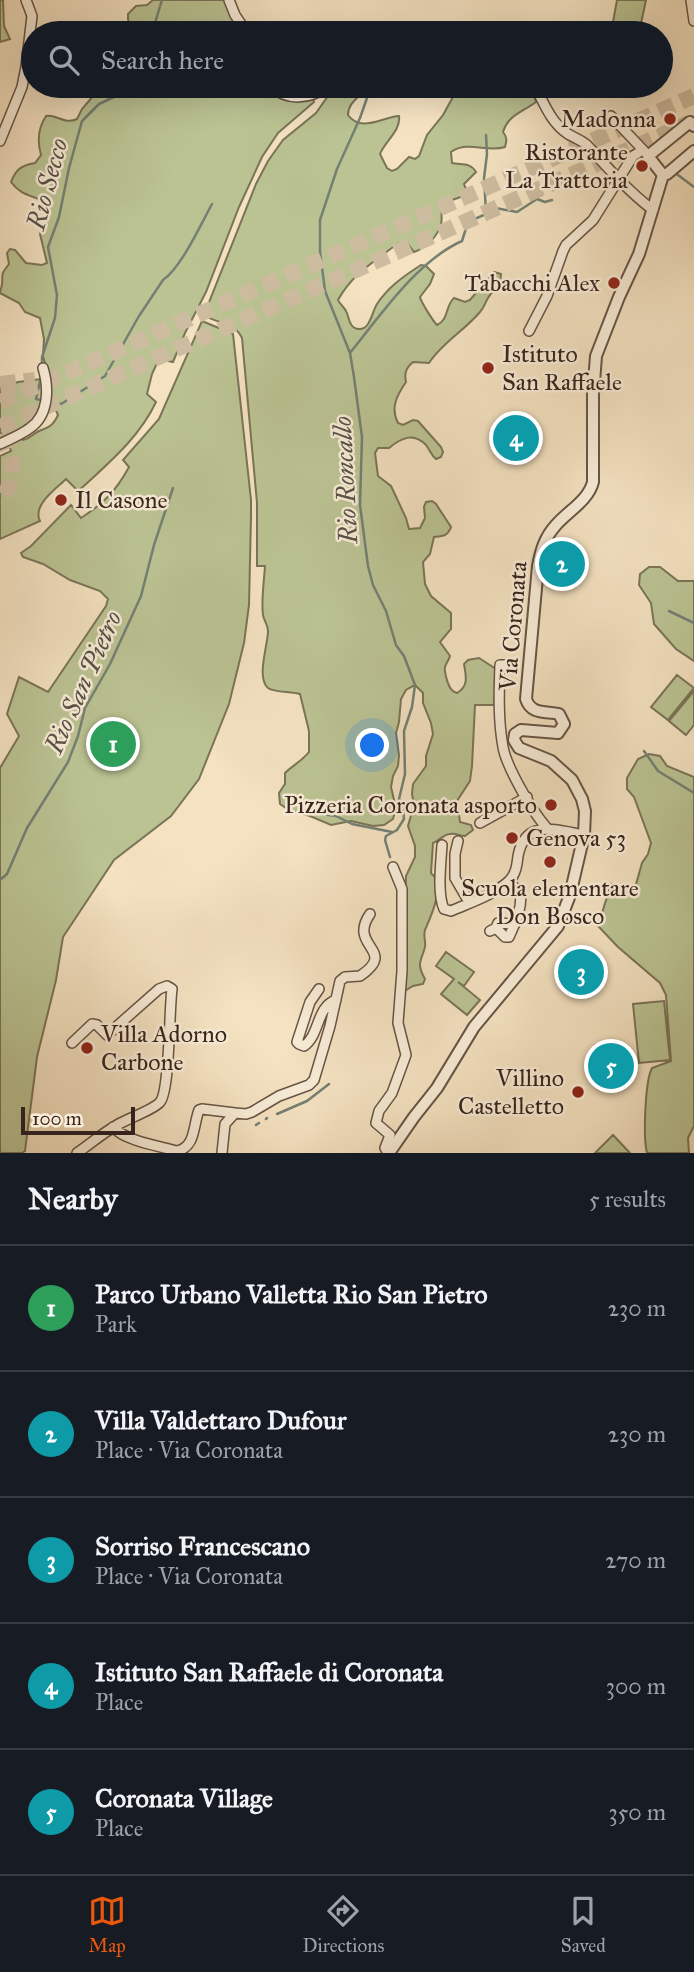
<!DOCTYPE html>
<html lang="en">
<head>
<meta charset="utf-8">
<style>
  body { margin:0; font-family:"IM FELL Great Primer",serif; background:#20242c; color:#f1f3f6 }
  .scale { position:absolute; left:21px; bottom:18px; width:114px; box-sizing:border-box; padding-left:7px; border:4px solid #38241c; border-top:0; font-size:19px; line-height:24px; white-space:nowrap; color:#38241c; -webkit-text-stroke:5px #f8ecd7; paint-order:stroke }
  .you { position:absolute; left:373px; top:746px; width:24px; height:24px; margin:-18px; border:5px solid #fff; border-radius:50%; background:#1a73e8; box-shadow:0 0 0 10px #1a73e833 }
  .badge { display:grid; place-items:center; width:46px; height:46px; border-radius:50%; background:#ea580c; color:#fff; font-size:23px; font-weight:700 }
  .pin { position:absolute; translate:-50% -50%; border:4px solid #fff; box-shadow:0 2px 7px #0006 }
  .list { margin:0; padding:0; list-style:none }
  h2 { display:flex; justify-content:space-between; align-items:center; height:91px; margin:0; padding:0 28px; font-size:30px }
  h2 small { font-size:23px; font-weight:400; color:#9ea1a6 }
  .list li { display:grid; grid-template-columns:46px 1fr auto; gap:21px; align-items:center; box-sizing:border-box; height:126px; padding:0 28px; border-top:2px solid #363941 }
  .list b { display:block; font-size:26px; white-space:nowrap }
  .list p { margin:0; font-size:23px; white-space:nowrap; color:#9ea1a6 }
  .list em { font-size:23px; font-style:normal; color:#9ea1a6 }
  .icon { flex:none; width:38px; height:38px; fill:none; stroke:currentColor; stroke-width:2; stroke-linecap:round; stroke-linejoin:round }
  .map { position:relative; flex:none; width:694px; height:1153px; overflow:hidden }
  .search { position:absolute; background:#171b24; box-shadow:0 7px 28px #0002; left:21px; right:21px; top:21px; height:77px; display:flex; align-items:center; gap:18px; box-sizing:border-box; padding:0 24px; border-radius:38px; color:#9ea1a6; font-size:26px }
  .sheet { height:721px; background:#171b24 }
  nav { display:flex; justify-content:space-around; align-items:center; box-sizing:border-box; height:98px; border-top:2px solid #363941; background:#171b24; font-size:19px; color:#9ea1a6 }
  nav a { display:grid; justify-items:center; gap:4px }
  nav .on { color:#ea580c }
  .map>svg:first-child { display:block }
  .green { fill:#bbc393; stroke:#7a7458; stroke-width:2 }
  .lines { fill:none; stroke-linecap:round; stroke-linejoin:round }
  .stream { stroke:#748074; stroke-width:2.5 }
  .motorway-tunnel { stroke:#cebca0; stroke-width:16; stroke-dasharray:16 8; stroke-linecap:butt }
  .minor-casing { stroke:#675445; stroke-width:12 }
  .tertiary-casing { stroke:#675445; stroke-width:14 }
  .minor { stroke:#f8ecd7; stroke-width:9 }
  .tertiary { stroke:#f8ecd7; stroke-width:10 }
  .poi-dot { fill:#8f2418; stroke:#f8ecd7; stroke-width:2.5 }
  .labels { text-anchor:middle; dominant-baseline:central; stroke-width:5; stroke-linejoin:round; paint-order:stroke }
  .poi-label { font-size:24px; fill:#38241c; stroke:#f8ecd7; text-anchor:end }
  .street-label { font-size:24px; fill:#38241c; stroke:#f8ecd7 }
  .water-label { font-size:26px; font-style:italic; fill:#565248; stroke:#f8ecd7 }
</style>
</head>
<body>
<div class="map">
<svg width="694" height="1153" viewBox="0 0 694 1153">
  <rect width="100%" height="100%" fill="#f4e2c1"/>
  <filter id="stains"><feTurbulence type="fractalNoise" baseFrequency=".00286" numOctaves="4"/><feColorMatrix values="0 0 0 0 .2 0 0 0 0 .09 0 0 0 0 .02 0 0 0 .5 -.17"/></filter>
  <radialGradient id="worn" r=".72"><stop offset=".6" stop-color="#630" stop-opacity="0"/><stop offset="1" stop-color="#630" stop-opacity=".3"/></radialGradient>
  <!-- green -->
  <path class="green" d="M0 0H3L4 26 10 39 0 42Z
    M153 0H224L235 23 242 33H132L128 19V14L136 6 147 5Z
    M617 0H646L639 33H611Z
    M91 86H265C274 103 296 98 313 99L314 102 278 133 262 157 239 207 206 292 185 333 173 362 159 359 152 374 147 394 156 402C140 436 112 460 85 485L78 491 66 479C56 489 32 505 40 521L0 539V456L11 451 8 442 0 432V388L18 382 41 379C43 388 46 400 41 407 34 419 18 425 23 440 31 439 32 434 39 431 49 427 53 426 58 415L50 397 49 378 43 356 44 339 40 318 25 312 19 303 0 293C0 290 2 287 2 284 3 272 0 276 9 264L7 253 10 249 15 250 26 263 42 265 47 263 40 234 49 214 47 203C33 195 21 196 11 182 16 169 22 165 35 163L41 155C37 141 38 128 46 116 57 114 64 125 77 119L82 109 94 95V89Z
    M335 86H363L362 93C355 100 348 105 348 115 361 133 382 117 399 116 401 131 385 141 380 154L387 168 392 171 397 169 409 157 415 159 419 156 427 135 443 115 459 86H531L536 102C523 112 508 115 503 132 507 137 507 140 505 147 487 153 468 140 451 152L452 163C462 165 470 162 476 172L464 184 466 189 464 195C458 200 451 198 445 204 439 211 443 217 441 225 436 238 426 248 414 252L408 244 403 242 397 244C374 262 352 274 338 300 340 305 345 307 347 313 349 319 350 329 359 329 370 330 372 312 377 304 388 287 404 276 421 265L426 266 434 274 430 284 420 297C421 302 433 321 437 325 449 320 445 306 454 298L465 302 470 300 494 272 501 274C501 286 493 289 488 298 485 303 484 308 480 312 464 331 442 343 429 363L413 362C406 368 404 373 406 382 397 395 390 408 398 423L403 425 413 420 418 421 441 447 443 452 441 457 436 459C431 455 430 450 426 445 413 432 401 438 389 448H378L375 453 378 476 391 486 406 518 409 529 420 528 425 518 424 507 426 502 432 501 436 504 451 527C448 536 443 536 434 537L430 554 423 562 425 584 431 596 451 613V629L440 642 450 656C449 660 446 663 445 667 444 671 448 687 452 690 453 692 455 692 457 693 469 686 466 676 464 664L468 660 479 658 496 669V701L493 705H475L472 766 470 781 457 801 460 822 471 825 473 830 465 836C460 836 456 833 450 834 444 834 439 841 433 843L431 873C446 885 431 916 425 930 423 936 426 941 425 947 421 962 416 963 425 979L423 984 413 986 403 992 406 876 415 857V846L408 826 414 805 412 794 413 784 426 766V756L433 734 431 723 423 703V693L415 685 406 690 401 699 399 722 396 733 399 755 398 766 393 776 391 787 396 808 393 819 384 825 373 826 351 821 331 825 310 816 289 810 280 804 279 793 285 784V773C293 765 302 761 309 752V731L300 694C291 691 275 693 268 688 256 678 268 645 268 631 268 625 264 621 263 615 261 602 264 581 265 566H257V503L242 338C235 322 217 324 204 315L256 184 268 161 283 140 316 113Z
    M202 321 233 334 251 500V516L249 605 244 643 229 704 199 779 171 816 114 860 63 937 56 980 37 1057 25 1151 22 1153H0V768L19 736 7 714 19 677 48 692 106 606 108 599 100 591 70 580 43 564 23 557 21 553 31 546 71 505 81 518C104 503 116 491 129 467L123 460 159 419Z
    M649 567H660L678 581H694V661L676 649 654 624 651 603 639 585 640 574Z
    M677 675 694 688 668 720 651 707Z
    M694 691V725L686 735 669 721Z
    M649 754 660 756 667 766 694 777V1126L688 1138 689 1153H647C643 1138 645 1081 652 1068L671 1061 666 995 660 983 618 947 598 926 611 884 633 895 642 863 648 854 651 843 634 797 627 789V778L638 759Z
    M446 952 474 972 464 986 458 982 480 1000 467 1015 441 994 454 979 436 966Z
    M664 1001 670 1060 639 1063 633 1004Z
    M613 1135 630 1153H595Z"/>
  <g class="lines">
    <!-- stream -->
    <path class="stream" d="M152 33 162 0
      M368 95 360 118 337 169 320 220V251L325 291 350 353 354 377 362 437 360 505 368 566 373 585 386 611 396 645 404 656 415 685 412 707 404 731 405 774 399 799 403 810 404 819 397 830 386 836 385 840 390 857
      M674 172 694 187
      M486 212 484 178 487 154 486 135
      M350 353C380 316 417 261 462 241L468 222 486 214 490 207 517 212 537 199 545 202 552 200
      M42 367V357L55 318 57 295 48 247 59 217 69 168 82 121 99 104 129 90 131 86
      M41 377 36 399 61 404 105 376 139 316 163 280C181 268 201 224 212 204
      M669 611 694 623
      M644 751 658 771 694 793
      M298 811 336 816 352 824 392 832
      M0 880 7 874 27 828 68 762 78 736 85 708 110 664 141 596 154 545 173 488
      M277 1114 307 1101 329 1084
      M266 1119 267 1118
      M256 1125 259 1123
      M0 1151 1 1153"/>
    <!-- motorway-tunnel -->
    <path class="motorway-tunnel" d="M0 384 35 380
      M0 402 694 96
      M0 427 689 123
      M0 435C15 460 17 477 0 502"/>
    <defs>
      <path id="minor" d="M229 0 235 15 247 33
        M691 0 694 21
        M270 86C288 102 310 99 329 86
        M397 86 405 90 414 86
        M535 86C544 103 551 123 568 134 575 138 581 140 587 145 608 168 628 191 653 210
        M611 116 645 152
        M0 141 22 87 26 67 32 16 26 0
        M529 331 547 296 563 251 566 245 593 220 633 156 643 150
        M0 444C10 439 21 435 30 428 49 415 49 388 43 368
        M510 665H500C499 692 498 720 503 747 506 766 533 813 547 828
        M480 823 527 797
        M458 841 455 854V878L469 902
        M442 845C441 862 437 894 444 909L451 911C469 903 494 895 509 881 516 874 517 865 518 856 525 818 556 830 584 835
        M496 928 498 923 515 924
        M490 931 496 928 505 937H509C515 923 523 908 520 892L513 886 504 888
        M319 989 310 1002 297 1042 299 1044 304 1046C320 1035 316 1007 336 1000
        M72 1043 92 1024 97 1025 107 1035 159 989 167 986 172 989C169 1009 170 1091 160 1102 155 1109 127 1119 117 1125 103 1133 90 1144 77 1153
        M113 1127C125 1141 159 1146 177 1151 196 1147 193 1125 199 1110L202 1109 235 1113
        M222 1153 225 1124 235 1113 246 1114 252 1112 279 1096 309 1085 314 1080 330 1026 340 981 345 977 360 976C399 950 347 947 370 914
        M388 1153 385 1148 390 1135 376 1123 379 1111 392 1093 406 1055 398 1023 402 971V889L393 867"/>
      <path id="tertiary" d="M663 175 648 156 690 122 694 126
        M389 1153 414 1117 437 1088 474 1027 558 926 570 895 584 835 585 811 582 799 572 780 561 770 551 761 519 748 514 740 515 734 521 730 558 733 564 724 559 714C546 711 531 715 526 699L538 566C541 550 545 537 556 525 568 511 588 501 593 482V395L596 356 619 297 639 254 663 175 667 174 694 151"/>
    </defs>
    <!-- minor casing -->
    <use href="#minor" class="minor-casing"/>
    <!-- tertiary casing -->
    <use href="#tertiary" class="tertiary-casing"/>
    <!-- minor -->
    <use href="#minor" class="minor"/>
    <!-- tertiary -->
    <use href="#tertiary" class="tertiary"/>
  </g>
  <!-- markers -->
  <g class="poi-dot">
    <circle cx="670" cy="119" r="7"/>
    <circle cx="642" cy="166" r="7"/>
    <circle cx="614" cy="283" r="7"/>
    <circle cx="488" cy="368" r="7"/>
    <circle cx="61" cy="500" r="7"/>
    <circle cx="551" cy="805" r="7"/>
    <circle cx="512" cy="838" r="7"/>
    <circle cx="550" cy="862" r="7"/>
    <circle cx="87" cy="1048" r="7"/>
    <circle cx="578" cy="1092" r="7"/>
  </g>
  <g class="labels">
    <!-- poi labels -->
    <g class="poi-label">
      <text x="656" y="119">Madonna</text>
      <text x="628" y="152">Ristorante<tspan x="628" dy="28">La Trattoria</tspan></text>
      <text x="600" y="283">Tabacchi Alex</text>
      <text x="502" y="354" text-anchor="start">Istituto<tspan x="502" dy="28">San Raffaele</tspan></text>
      <text x="75" y="500" text-anchor="start">Il Casone</text>
      <text x="537" y="805">Pizzeria Coronata asporto</text>
      <text x="526" y="838" text-anchor="start">Genova 53</text>
      <text x="550" y="888" text-anchor="middle">Scuola elementare<tspan x="550" dy="28">Don Bosco</tspan></text>
      <text x="101" y="1034" text-anchor="start">Villa Adorno<tspan x="101" dy="28">Carbone</tspan></text>
      <text x="564" y="1078">Villino<tspan x="564" dy="28">Castelletto</tspan></text>
    </g>
    <!-- street labels -->
    <g class="street-label">
      <text transform="translate(513 626) rotate(-85)">Via Coronata</text>
    </g>
    <!-- water labels -->
    <g class="water-label">
      <text transform="translate(47 184) rotate(-75)">Rio Secco</text>
      <text transform="translate(345 480) rotate(-93)">Rio Roncallo</text>
      <text transform="translate(83 682) rotate(-66)">Rio San Pietro</text>
    </g>
  </g>
  <rect width="100%" height="100%" filter="url(#stains)"/>
  <rect width="100%" height="100%" fill="url(#worn)"/>
</svg>
<div class="scale">100 m</div>
<div class="you"></div>
<div class="pin badge" style="left:113px;top:744px;background:#2e9e5b">1</div>
<div class="pin badge" style="left:562px;top:564px;background:#0f9aa8">2</div>
<div class="pin badge" style="left:581px;top:972px;background:#0f9aa8">3</div>
<div class="pin badge" style="left:516px;top:438px;background:#0f9aa8">4</div>
<div class="pin badge" style="left:611px;top:1066px;background:#0f9aa8">5</div>
<div class="search"><svg class="icon" aria-label="search" viewBox="0 0 24 24"><circle cx="10" cy="10" r="6"/><path d="M15 15l6 6"/></svg>Search here</div>
</div>
<section class="sheet">
<h2>Nearby<small>5 results</small></h2>
<ul class="list">
<li><span class="badge" style="background:#2e9e5b">1</span><div><b>Parco Urbano Valletta Rio San Pietro</b><p>Park</p></div><em>230 m</em></li>
<li><span class="badge" style="background:#0f9aa8">2</span><div><b>Villa Valdettaro Dufour</b><p>Place · Via Coronata</p></div><em>230 m</em></li>
<li><span class="badge" style="background:#0f9aa8">3</span><div><b>Sorriso Francescano</b><p>Place · Via Coronata</p></div><em>270 m</em></li>
<li><span class="badge" style="background:#0f9aa8">4</span><div><b>Istituto San Raffaele di Coronata</b><p>Place</p></div><em>300 m</em></li>
<li><span class="badge" style="background:#0f9aa8">5</span><div><b>Coronata Village</b><p>Place</p></div><em>350 m</em></li>
</ul>
</section>
<nav>
<a class="on"><svg class="icon" aria-label="map" viewBox="0 0 24 24"><path d="M3 6l6-2 6 2 6-2v14l-6 2-6-2-6 2zM9 4v14M15 6v14"/></svg>Map</a>
<a><svg class="icon" aria-label="directions" viewBox="0 0 24 24"><path d="M12 3l9 9-9 9-9-9zM9 14v-3h6M13 9l2 2-2 2"/></svg>Directions</a>
<a><svg class="icon" aria-label="saved" viewBox="0 0 24 24"><path d="M7 4h10v16l-5-4-5 4z"/></svg>Saved</a>
</nav>
</body>
</html>
